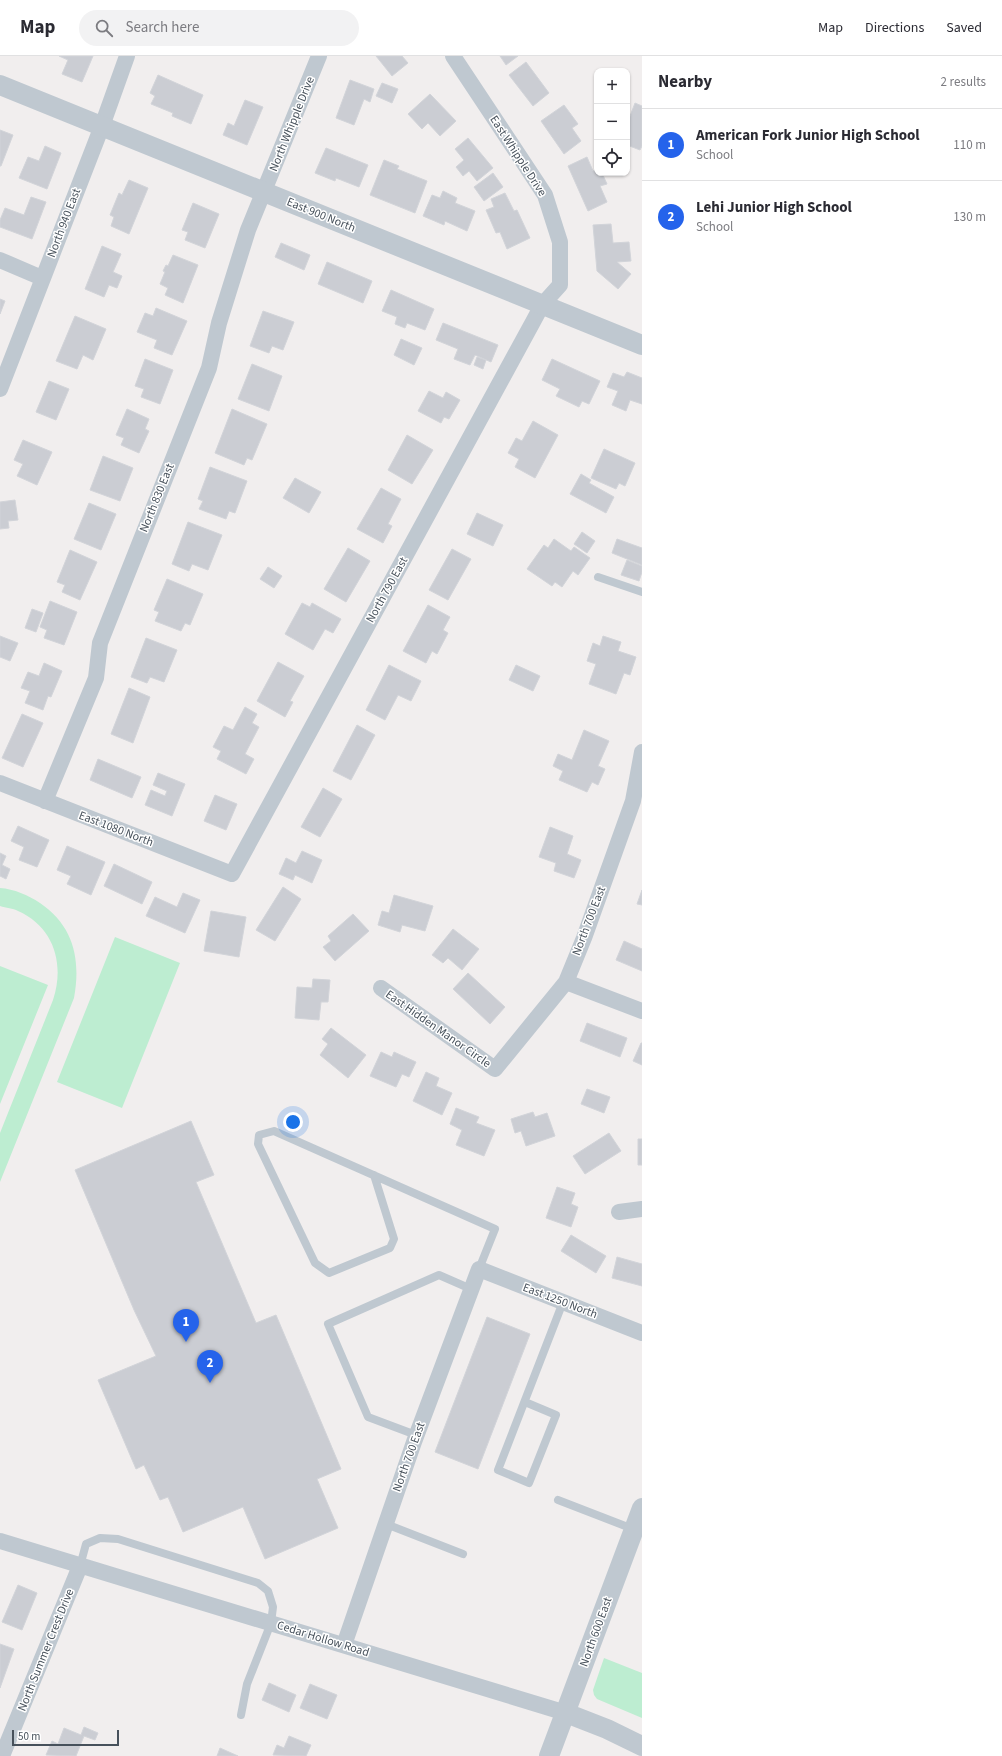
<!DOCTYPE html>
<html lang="en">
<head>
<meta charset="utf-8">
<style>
  body { margin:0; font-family:"Source Sans 3",sans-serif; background:#f2f2f3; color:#2b2b33 }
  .controls { position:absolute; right:12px; top:12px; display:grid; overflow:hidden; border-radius:8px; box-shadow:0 1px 3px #0004 }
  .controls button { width:36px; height:36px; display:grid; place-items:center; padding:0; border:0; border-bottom:1px solid #e1e1e2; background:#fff; color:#2b2b33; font:20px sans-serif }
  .scale { position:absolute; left:12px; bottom:10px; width:107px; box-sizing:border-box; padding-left:4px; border:2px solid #47515b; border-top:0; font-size:11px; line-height:14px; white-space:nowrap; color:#47515b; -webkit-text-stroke:3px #fff; paint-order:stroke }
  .you { position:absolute; left:293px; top:1066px; width:14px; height:14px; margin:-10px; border:3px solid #fff; border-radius:50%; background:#1a73e8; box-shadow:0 0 0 6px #1a73e833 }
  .badge { display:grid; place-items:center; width:26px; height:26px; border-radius:50%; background:#2563eb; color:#fff; font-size:13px; font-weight:700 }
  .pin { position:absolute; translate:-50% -33px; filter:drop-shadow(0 1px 2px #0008) }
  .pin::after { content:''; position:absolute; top:21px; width:14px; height:12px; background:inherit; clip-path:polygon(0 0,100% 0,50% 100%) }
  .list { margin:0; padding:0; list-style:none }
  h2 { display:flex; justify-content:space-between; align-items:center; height:52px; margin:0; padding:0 16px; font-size:17px }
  h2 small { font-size:13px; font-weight:400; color:#7c7c81 }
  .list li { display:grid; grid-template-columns:26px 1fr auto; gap:12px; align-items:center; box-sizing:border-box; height:72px; padding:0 16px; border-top:1px solid #e1e1e2 }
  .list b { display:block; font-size:15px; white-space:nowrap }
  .list p { margin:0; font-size:13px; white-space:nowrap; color:#7c7c81 }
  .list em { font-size:13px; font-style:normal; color:#7c7c81 }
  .icon { flex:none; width:22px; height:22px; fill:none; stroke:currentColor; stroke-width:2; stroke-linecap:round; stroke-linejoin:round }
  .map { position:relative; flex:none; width:642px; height:1700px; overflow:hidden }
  header { display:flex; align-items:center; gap:24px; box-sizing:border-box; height:56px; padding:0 20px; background:#fff; border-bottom:1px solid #e1e1e2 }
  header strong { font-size:19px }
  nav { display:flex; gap:22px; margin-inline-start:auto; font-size:14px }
  .search { width:280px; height:36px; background:#f2f2f3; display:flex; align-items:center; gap:10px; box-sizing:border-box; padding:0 14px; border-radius:22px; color:#7c7c81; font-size:15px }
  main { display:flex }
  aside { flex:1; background:#fff }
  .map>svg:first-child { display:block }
  .green { fill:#bdedd1 }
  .building { fill:#cbcdd3; stroke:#d2d4d9 }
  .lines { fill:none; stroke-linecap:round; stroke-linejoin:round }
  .service { stroke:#bfc8d0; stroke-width:8 }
  .minor { stroke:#bfc8d0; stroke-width:16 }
  .tertiary { stroke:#bfc8d0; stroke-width:20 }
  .labels { text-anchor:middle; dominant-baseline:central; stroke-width:3; stroke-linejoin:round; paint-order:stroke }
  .street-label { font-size:12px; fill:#47515b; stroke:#fff }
</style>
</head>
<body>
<header>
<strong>Map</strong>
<div class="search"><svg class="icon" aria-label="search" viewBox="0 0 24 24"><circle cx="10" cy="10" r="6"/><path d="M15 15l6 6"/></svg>Search here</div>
<nav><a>Map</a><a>Directions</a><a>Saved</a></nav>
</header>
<main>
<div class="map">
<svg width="642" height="1700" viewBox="0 0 642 1700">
  <rect width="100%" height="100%" fill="#f1eeee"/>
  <!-- green -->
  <path class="green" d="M0 832C14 833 28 839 40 847 74 870 81 904 74 942L0 1126V1077L53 944C65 908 54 871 18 855 13 852 6 852 0 850Z
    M115 881 180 907 122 1052 57 1026Z
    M0 910 48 929 0 1048Z
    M604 1602 642 1617V1662L597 1643 594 1639 593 1634Z"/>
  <!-- building -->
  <path class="building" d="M59 0H93L82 26 62 18 68 4Z
    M376 0H402L408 7 392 20Z
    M500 0H518L506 9Z
    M526 6 549 37 533 50 509 19Z
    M158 19 203 39 191 68 172 60 173 57 151 48 155 40 150 37Z
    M350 24 374 33 370 46 364 43 354 69 336 62Z
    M382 27 398 33 392 47 376 40Z
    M430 38 456 65 440 80 428 67 422 73 408 58Z
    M245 44 263 51 247 89 223 79 228 67 234 70Z
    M635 47 642 50V90L640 94 627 89V68Z
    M564 49 578 68 572 72 581 85 564 98 541 65Z
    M0 74 13 79 1 110H0Z
    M468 82 493 112 477 125 469 115 463 120 456 111 464 104 455 93Z
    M45 90 61 97 47 133 19 122 28 101 39 105Z
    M326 92 368 109 359 131 336 122 335 125 315 117Z
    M587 101 593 115 597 113V117H602L607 128 600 130 607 146 588 155 568 110Z
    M384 104 399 110 397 113 427 125 415 157 370 139Z
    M493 117 503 131 484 145 474 131Z
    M129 124 148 132 129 178 111 170 114 161 110 159 119 137 122 139Z
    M443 135 457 142 455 147 475 155 467 175 445 165 444 169 423 160 432 139 440 142Z
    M505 137 514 155 517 154 530 182 507 193 500 176 496 177 486 154 494 151 491 143Z
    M31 141 46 146 32 183 0 171V164L5 152 24 159Z
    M193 147 219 158 205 192 185 184 188 176 182 174Z
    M611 168 613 187 629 186 631 205 617 206 631 218 618 233 597 215 593 169Z
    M281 187 310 199 304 214 275 201Z
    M102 190 121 198 113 216 122 220 117 232 109 229 104 241 85 233Z
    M173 199 198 209 183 247 165 239 168 232 160 228 165 216 163 215 166 209 168 210Z
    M327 206 372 225 363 247 318 228Z
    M391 234 434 253 425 274 407 267 405 272 395 268 397 261 382 255Z
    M0 243 5 245 0 258Z
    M156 252 187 265 172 299 154 292 157 284 137 276 145 257 153 260Z
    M263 255 294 266 283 294 272 290 269 297 250 290Z
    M75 260 106 273 93 304 83 299 77 313 56 305Z
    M443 267 498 289 491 306 475 299 470 309 454 303 458 293 436 284Z
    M401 283 422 292 414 309 394 299Z
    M477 301 486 304 483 313 474 309Z
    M145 303 173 314 160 348 141 341 144 333 135 330Z
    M552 303 600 325 589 348 582 345 579 351 556 340 560 333 542 324Z
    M252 308 282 320 269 355 238 343Z
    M627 316 642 322V348L630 344 626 355 612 349 618 335 607 331 613 317 624 321Z
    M49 325 69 333 56 364 36 356Z
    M429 335 443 342 446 336 460 344 449 363 444 361 441 367 418 355Z
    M127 353 149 363 145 373 149 375 139 397 121 389 124 382 116 379Z
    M232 353 267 368 252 404 247 402 244 409 215 397Z
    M533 365 558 379 535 422 515 411 519 403 508 397 516 382 522 385Z
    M407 379 433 394 412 428 388 414Z
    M23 384 52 396 37 429 17 420 23 408 14 404Z
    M604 393 635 407 625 430 619 427 616 433 591 422Z
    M103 400 133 412 120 445 90 434Z
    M210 411 247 425 235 457 229 455 226 463 199 453 203 445 198 443Z
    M581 418 591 424 589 427 614 441 606 457 570 438Z
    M295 422 321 436 309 457 283 442Z
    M381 432 401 443 388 468 392 470 383 487 357 473Z
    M15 444 18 464 8 465 9 472 0 473V446Z
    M89 447 116 458 101 494 74 483Z
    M477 457 503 469 493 490 467 478Z
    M188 466 222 479 208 514 192 508 189 515 172 508Z
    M582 476 595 485 587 497 574 488Z
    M554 483 571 495 574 491 590 502 578 519 573 515 562 531 555 526 552 530 527 513 544 489 548 492Z
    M617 483 642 492V509L612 497Z
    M348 492 370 505 346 546 324 533Z
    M452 493 471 503 448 544 429 534Z
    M70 494 97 506 80 544 62 536 65 529 57 526Z
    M627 504 642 510V516L639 525 621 519Z
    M268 511 282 520 274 532 260 523Z
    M167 523 203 538 190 569 185 567 181 575 155 565 159 556 154 554Z
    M50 545 77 556 64 589 44 582 47 574 40 571Z
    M302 547 310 551 312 547 341 563 333 577 325 573 313 594 285 578Z
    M428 549 450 561 443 574 448 577 437 598 432 595 426 607 403 595Z
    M32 553 43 557 36 576 25 572Z
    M0 580 18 587 10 605 0 601Z
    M603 580 621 586 618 595 636 601 630 619 624 617 616 638 589 628 596 608 587 605 593 587 600 590Z
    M146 582 177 594 164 626 150 621 147 627 131 621Z
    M278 606 304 620 290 645 293 646 285 661 257 645Z
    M44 607 62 615 51 641 48 640 43 654 25 647 30 635 21 632 28 616 39 620Z
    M389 609 421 625 411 645 398 639 385 664 366 654Z
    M516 609 540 620 533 635 509 624Z
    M129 632 150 641 133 687 111 678Z
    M245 651 257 658 252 667 259 671 245 698 254 703 246 718 217 703 221 695 213 691 224 670 233 674Z
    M22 658 43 667 23 711 2 702Z
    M357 669 375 679 351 724 333 715Z
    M584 674 609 685 598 710 605 713 598 729 592 726 587 736 559 724 563 715 553 710 558 698 572 704Z
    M98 703 141 721 132 742 90 724Z
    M158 717 185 728 172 760 145 749 151 734 165 740 167 735 153 729Z
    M323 732 342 743 320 781 301 771Z
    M215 739 237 748 226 774 204 765Z
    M18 770 49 784 37 811 19 804 24 791 11 785Z
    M550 771 573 780 567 798 581 804 574 822 554 815 556 807 539 801Z
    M67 790 105 806 91 839 67 828 71 820 57 814Z
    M302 795 322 804 312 827 295 819 293 824 279 818 286 802 296 807Z
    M0 797 6 800 2 809 10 813 6 823 0 820Z
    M114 808 152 826 142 848 104 830Z
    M283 831 301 843 275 885 256 874Z
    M642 834V849L637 848Z
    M183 837 200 844 185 877 146 860 155 841 177 851Z
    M394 839 433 850 425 875 402 869 400 876 378 869 382 855 389 857Z
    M211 855 246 861 239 901 204 895Z
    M353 858 369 875 335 905 323 891 331 885 328 880Z
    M453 873 479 893 462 914 448 902 443 907 432 899Z
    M624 885 642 893V915L616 904Z
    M468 917 505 951 490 968 453 933Z
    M313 923 330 924 328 946H321L319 964 295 962 297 931 312 932Z
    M587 967 627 982 620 1001 580 985Z
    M331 972 366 999 348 1022 320 999 328 988 322 983Z
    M641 987H642V1009L633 1005Z
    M381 996 392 1001 394 996 416 1006 409 1021 402 1018 396 1031 370 1020Z
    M426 1016 439 1022 436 1030 452 1037 442 1059 413 1045Z
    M587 1033 610 1041 604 1057 581 1048Z
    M456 1052 479 1061 476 1067 495 1074 484 1100 456 1089 462 1074 450 1068Z
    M533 1056 535 1061 547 1057 555 1080 526 1090 521 1075 515 1077 511 1063Z
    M191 1065 214 1119 196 1126 256 1267 276 1259 341 1413 317 1423 338 1472 265 1503 243 1451 183 1476 168 1441 160 1444 144 1409 136 1413 98 1324 156 1300 134 1254 75 1114Z
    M609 1077 621 1095 585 1118 573 1100Z
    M638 1083H642V1109H638Z
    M557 1131 575 1137 571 1148 578 1151 571 1171 546 1162Z
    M571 1179 606 1200 596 1217 561 1195Z
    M617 1201 642 1208V1230L612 1222Z
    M487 1261 530 1278 478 1413 435 1396Z
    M18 1529 37 1537 22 1574 2 1566Z
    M0 1588 14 1593 0 1632Z
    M269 1627 296 1639 289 1656 262 1644Z
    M310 1628 337 1639 327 1663 300 1652Z
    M84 1671 98 1677 95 1684 84 1680 76 1700 46 1699 52 1685 58 1688 64 1672 81 1679Z
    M289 1680 311 1689 306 1700 273 1699 277 1689 284 1692Z
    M220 1692 238 1700H217Z"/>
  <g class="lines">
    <!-- service -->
    <path class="service" d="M598 521 642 536
      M374 1119 394 1183 390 1192 329 1217 315 1207 258 1088 259 1079 274 1075 495 1173 479 1213
      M525 1346 556 1359 529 1427 498 1414 563 1246
      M416 1379 368 1361 328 1268 439 1219 471 1233
      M558 1444 633 1473
      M386 1468 463 1498
      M80 1510 86 1488 100 1482 118 1483 258 1527 268 1535 273 1551 271 1567 247 1628 241 1659"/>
    <!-- minor -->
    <path class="minor" d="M0 204 42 222
      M0 333 102 70 127 0
      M0 727 232 818 534 264 542 249 560 229V186L545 139 453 0
      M45 745 96 622 100 587 209 312 219 267 248 174 319 0
      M566 926 642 955
      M381 932 495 1013 566 926 584 882 633 745 642 696
      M619 1156 642 1153
      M0 1485 566 1657
      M344 1589 414 1386 479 1213 642 1277
      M2 1700 80 1510"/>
    <!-- tertiary -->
    <path class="tertiary" d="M0 29 642 289
      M566 1657 607 1673 642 1690
      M549 1700 642 1452"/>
  </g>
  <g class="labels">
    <!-- street labels -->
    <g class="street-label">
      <text transform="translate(292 68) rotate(-68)">North Whipple Drive</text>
      <text transform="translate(518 100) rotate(57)">East Whipple Drive</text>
      <text transform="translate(321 159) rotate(22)">East 900 North</text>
      <text transform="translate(64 167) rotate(-69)">North 940 East</text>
      <text transform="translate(157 442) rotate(-68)">North 830 East</text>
      <text transform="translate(387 534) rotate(-61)">North 790 East</text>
      <text transform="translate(116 773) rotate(21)">East 1080 North</text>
      <text transform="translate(589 865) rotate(-69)">North 700 East</text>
      <text transform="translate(438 973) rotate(35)">East Hidden Manor Circle</text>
      <text transform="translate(560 1245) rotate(21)">East 1250 North</text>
      <text transform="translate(409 1401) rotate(-70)">North 700 East</text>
      <text transform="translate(596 1576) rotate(-70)">North 600 East</text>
      <text transform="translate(323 1583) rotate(17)">Cedar Hollow Road</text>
      <text transform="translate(46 1594) rotate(-68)">North Summer Crest Drive</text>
    </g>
  </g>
</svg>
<div class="controls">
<button>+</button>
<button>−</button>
<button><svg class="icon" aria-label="locate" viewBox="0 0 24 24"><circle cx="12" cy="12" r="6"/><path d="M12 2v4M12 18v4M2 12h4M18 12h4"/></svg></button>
</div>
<div class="scale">50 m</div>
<div class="you"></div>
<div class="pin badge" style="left:186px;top:1286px">1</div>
<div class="pin badge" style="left:210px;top:1327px">2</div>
</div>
<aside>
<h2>Nearby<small>2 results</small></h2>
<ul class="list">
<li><span class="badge">1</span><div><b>American Fork Junior High School</b><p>School</p></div><em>110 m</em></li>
<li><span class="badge">2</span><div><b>Lehi Junior High School</b><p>School</p></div><em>130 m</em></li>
</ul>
</aside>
</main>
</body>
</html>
